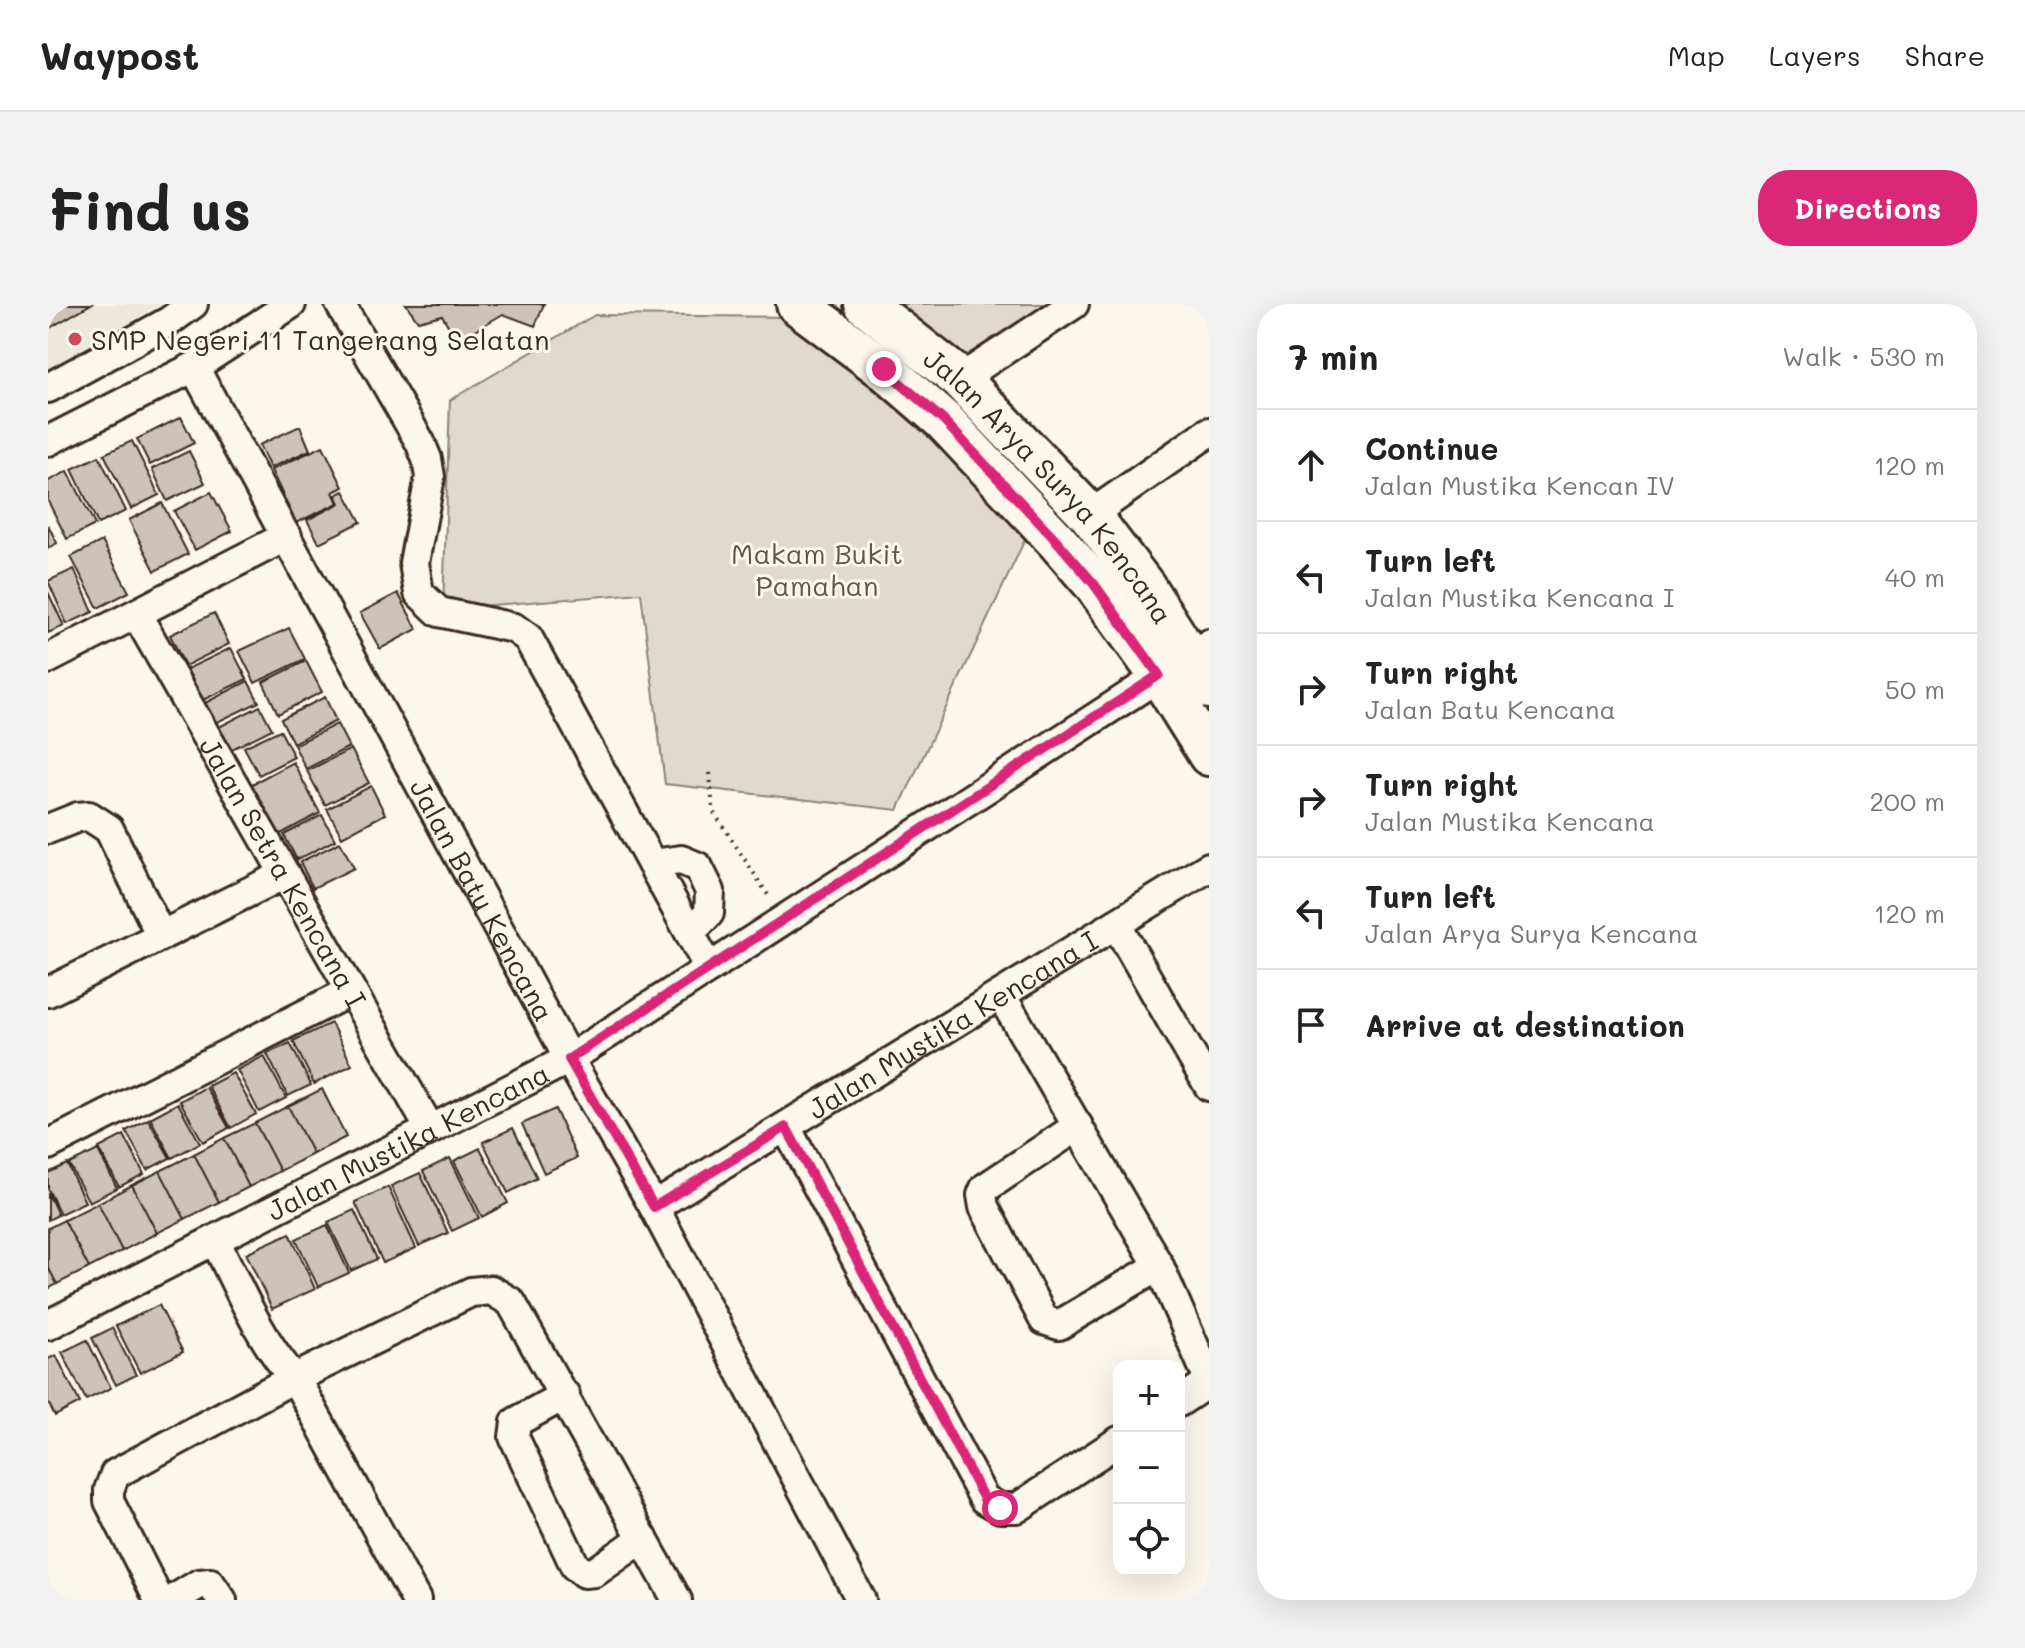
<!DOCTYPE html>
<html lang="en">
<head>
<meta charset="utf-8">
<style>
  body { margin:0; font-family:Mali,sans-serif; background:#f2f2f2; color:#222 }
  .controls { position:absolute; right:24px; bottom:24px; display:grid; overflow:hidden; border-radius:16px; box-shadow:0 8px 32px #0002 }
  .controls button { width:72px; height:72px; display:grid; place-items:center; padding:0; border:0; border-bottom:2px solid #e0e0e0; background:#fff; color:#222; font:40px sans-serif }
  .stop { position:absolute; width:24px; height:24px; margin:-18px; border:6px solid #db2777; border-radius:50%; background:#fff }
  .stop.end { background:#db2777; border-color:#fff; box-shadow:0 2px 8px #0008 }
  .list { margin:0; padding:0; list-style:none }
  h2 { display:flex; justify-content:space-between; align-items:center; height:104px; margin:0; padding:0 32px; font-size:34px }
  h2 small { font-size:26px; font-weight:400; color:#767676 }
  .list li { display:grid; grid-template-columns:52px 1fr auto; gap:24px; align-items:center; box-sizing:border-box; height:112px; padding:0 32px; border-top:2px solid #e0e0e0 }
  .list b { display:block; font-size:30px; white-space:nowrap }
  .list p { margin:0; font-size:26px; white-space:nowrap; color:#767676 }
  .list em { font-size:26px; font-style:normal; color:#767676 }
  .icon { flex:none; width:44px; height:44px; fill:none; stroke:currentColor; stroke-width:2; stroke-linecap:round; stroke-linejoin:round }
  .map { position:relative; flex:none; width:1161px; height:1296px; overflow:hidden; border-radius:32px }
  header { display:flex; align-items:center; gap:48px; box-sizing:border-box; height:112px; padding:0 40px; background:#fff; border-bottom:2px solid #e0e0e0 }
  header strong { font-size:38px }
  nav { display:flex; gap:44px; margin-inline-start:auto; font-size:28px }
  .intro { display:flex; align-items:center; justify-content:space-between; box-sizing:border-box; height:192px; padding:0 48px }
  h1 { margin:0; font-size:56px }
  .button { padding:20px 36px; border-radius:32px; background:#db2777; color:#fff; font-size:28px; font-weight:700 }
  main { display:flex; gap:48px; padding:0 48px }
  aside { flex:1; background:#fff; border-radius:32px; box-shadow:0 8px 32px #0002 }
  .map>svg:first-child { display:block }
  .built { fill:#ede8dd }
  .green { fill:#dfd9ce; stroke:#8d8276; stroke-width:2 }
  .building { fill:#ccc4b9; stroke:#3b2a1e; stroke-width:2 }
  .lines { fill:none; stroke-linecap:round; stroke-linejoin:round }
  .street-casing { stroke:#3b2a1e; stroke-width:34 }
  .secondary-casing { stroke:#3b2a1e; stroke-width:46 }
  .path { stroke:#3b2a1e; stroke-width:4; stroke-dasharray:2 6; stroke-linecap:butt }
  .street { stroke:#fbf7ec; stroke-width:28 }
  .secondary { stroke:#fbf7ec; stroke-width:40 }
  .route { stroke:#db2777; stroke-width:10 }
  .poi-dot { fill:#d1495b; stroke:#fbf7ec; stroke-width:3 }
  .labels { text-anchor:middle; dominant-baseline:central; stroke-width:6; stroke-linejoin:round; paint-order:stroke }
  .poi-label { font-size:28px; fill:#3b2a1e; stroke:#fbf7ec; text-anchor:start }
  .street-label { font-size:28px; fill:#3b2a1e; stroke:#fbf7ec }
  .park-label { font-size:28px; fill:#64564a; stroke:#fbf7ec }
</style>
</head>
<body>
<header>
<strong>Waypost</strong>
<nav><a>Map</a><a>Layers</a><a>Share</a></nav>
</header>
<div class="intro"><h1>Find us</h1><a class="button">Directions</a></div>
<main>
<div class="map">
<svg width="1161" height="1296" viewBox="0 0 1161 1296">
  <rect width="100%" height="100%" fill="#fbf7ec"/>
  <filter id="ink" filterUnits="userSpaceOnUse"><feTurbulence type="fractalNoise" baseFrequency=".0125" numOctaves="2"/><feDisplacementMap in="SourceGraphic" scale="16" xChannelSelector="R" yChannelSelector="G"/><feConvolveMatrix kernelMatrix="1 2 1 2 8 2 1 2 1" color-interpolation-filters="sRGB"/></filter>
  <g filter="url(#ink)">
    <!-- built -->
    <path class="built" d="M0 0H114L0 65Z"/>
    <!-- green -->
    <path class="green" d="M840 0H1005L911 58Z
      M547 11 747 13 833 74 980 229 850 506 617 480 593 289 395 305 402 96Z"/>
    <!-- building -->
    <path class="building" d="M0 0H43L0 25Z
      M358 0H496L487 22 455 10 409 37 394 11 370 17Z
      M133 113 146 139 102 161 89 135Z
      M252 122 262 146 222 164 211 141Z
      M84 137 111 191 83 205 56 150Z
      M275 142 295 183 285 188 290 199 248 219 223 166Z
      M141 147 157 179 119 197 104 165Z
      M51 152 78 207 50 220 24 165Z
      M20 167 47 221 19 235 0 197V177Z
      M296 187 313 218 271 239 259 216 292 199 288 191Z
      M163 188 184 227 147 246 126 207Z
      M114 199 140 250 107 267 81 216Z
      M0 221 9 239 0 244Z
      M54 237 81 288 50 304 23 253Z
      M26 265 45 308 19 320 0 277Z
      M0 288 16 322 0 329Z
      M350 289 369 325 332 345 312 309Z
      M166 309 181 340 137 362 122 331Z
      M241 324 257 355 207 379 191 347Z
      M183 344 199 375 155 396 139 365Z
      M258 357 274 388 230 410 215 378Z
      M200 377 211 398 167 419 157 399Z
      M277 393 288 417 245 439 233 415Z
      M212 402 224 425 180 447 169 424Z
      M289 420 301 443 258 465 246 441Z
      M232 426 246 453 211 471 196 443Z
      M303 445 321 479 277 501 259 467Z
      M245 458 272 509 229 532 202 481Z
      M323 482 337 510 294 533 279 505Z
      M274 511 287 536 249 556 236 531Z
      M292 538 306 564 265 584 252 558Z
      M283 719 304 761 266 780 245 737Z
      M242 739 263 781 240 792 219 750Z
      M216 752 238 794 211 808 189 766Z
      M185 769 208 810 183 824 160 782Z
      M158 783 181 824 155 838 132 797Z
      M274 785 298 833 265 850 240 802Z
      M130 799 152 839 124 854 102 814Z
      M240 802 265 850 232 867 207 819Z
      M507 805 529 854 496 869 474 820Z
      M100 815 122 854 99 866 78 827Z
      M207 819 232 867 201 883 176 834Z
      M465 824 489 874 460 889 435 838Z
      M76 831 96 870 71 883 51 844Z
      M176 834 201 883 171 898 146 850Z
      M432 844 460 899 434 913 406 857Z
      M50 846 69 884 41 898 21 860Z
      M146 850 171 898 137 915 112 867Z
      M402 854 431 914 404 927 375 867Z
      M19 860 37 898 12 910 0 885V869Z
      M112 867 137 915 109 929 84 881Z
      M372 869 400 929 371 942 343 882Z
      M84 881 109 929 74 947 50 899Z
      M340 883 368 944 335 959 307 898Z
      M0 889 10 911 0 916Z
      M50 899 74 947 41 964 16 916Z
      M306 906 329 955 303 967 280 918Z
      M16 916 41 964 9 980 0 963V924Z
      M279 921 301 969 270 983 248 935Z
      M242 929 267 985 224 1005 198 949Z
      M0 963 9 980 0 985Z
      M111 1001 135 1048 92 1069 68 1022Z
      M64 1024 88 1071 68 1081 44 1034Z
      M39 1036 63 1084 38 1096 14 1048Z
      M8 1051 32 1099 7 1112 0 1098V1055Z"/>
    <g class="lines">
      <defs>
        <g id="street">
          <path d="M292 0 372 138 379 155 382 173 366 259 371 289 391 308 466 324 480 334 661 664"/>
          <path id="s1" d="M146 63 521 755 606 903 813 1296"/>
          <path d="M912 75 1026 0"/>
          <path d="M0 84 120 18 145 0"/>
          <path d="M0 137 146 63 243 0"/>
          <path d="M1042 211 1161 128"/>
          <path id="s2" d="M89 311 382 825"/>
          <path d="M0 355 239 232"/>
          <path d="M0 525 30 513 41 512 61 525 113 632"/>
          <path d="M604 560 633 556 650 563 662 587 661 609 642 629"/>
          <path d="M1068 620 1161 782"/>
          <path d="M0 688 237 570"/>
          <path d="M953 691 1111 962 1161 1076"/>
          <path d="M1030 822 937 884 934 891 936 903 996 1016 1011 1021 1111 962"/>
          <path d="M738 823 936 1195 952 1204H969L1071 1137"/>
          <path d="M0 841 303 687"/>
          <path id="s3" d="M606 903 1161 563"/>
          <path d="M167 936C188 978 214 1041 247 1074L368 1296"/>
          <path id="s4" d="M0 1021 521 755 1161 340"/>
          <path d="M517 1091 468 1118 466 1133 527 1262 536 1269 547 1268 595 1234"/>
          <path d="M1131 1098 1161 1078"/>
          <path d="M111 1296 61 1197V1186L67 1170 233 1081 423 988 443 986 463 998 629 1296"/>
          <path d="M125 1296 151 1280 162 1279 174 1296"/>
        </g>
        <g id="secondary">
          <path d="M749 0 836 65 896 117 1008 236 1046 280 1111 371 1161 451"/>
          <path id="s5" d="M817 0 912 75 1042 211 1097 283 1161 384"/>
        </g>
      </defs>
      <!-- street casing -->
      <use href="#street" class="street-casing"/>
      <!-- secondary casing -->
      <use href="#secondary" class="secondary-casing"/>
      <!-- path -->
      <path class="path" d="M662 469 665 507 722 594"/>
      <!-- street -->
      <use href="#street" class="street"/>
      <!-- secondary -->
      <use href="#secondary" class="secondary"/>
    </g>
  </g>
  <g class="lines" filter="url(#ink)">
    <!-- route -->
    <path class="route" d="M836 65 896 117 1008 236 1046 280 1111 371 521 755 606 903 738 823 936 1195 952 1204"/>
  </g>
  <!-- markers -->
  <circle class="poi-dot" cx="27" cy="35" r="8"/>
  <g class="labels">
    <!-- poi labels -->
    <g class="poi-label">
      <text x="43" y="35">SMP Negeri 11 Tangerang Selatan</text>
    </g>
    <!-- street labels -->
    <g class="street-label">
      <text stroke="none"><textPath href="#s5" startOffset="260">Jalan Arya Surya Kencana</textPath></text>
      <text stroke="none"><textPath href="#s2" startOffset="296">Jalan Setra Kencana I</textPath></text>
      <text stroke="none"><textPath href="#s1" startOffset="606">Jalan Batu Kencana</textPath></text>
      <text stroke="none"><textPath href="#s3" startOffset="350">Jalan Mustika Kencana I</textPath></text>
      <text stroke="none"><textPath href="#s4" startOffset="404">Jalan Mustika Kencana</textPath></text>
    </g>
    <!-- park labels -->
    <g class="park-label">
      <text x="769" y="249">Makam Bukit<tspan x="769" dy="32">Pamahan</tspan></text>
    </g>
  </g>
</svg>
<div class="controls">
<button>+</button>
<button>−</button>
<button><svg class="icon" aria-label="locate" viewBox="0 0 24 24"><circle cx="12" cy="12" r="6"/><path d="M12 2v4M12 18v4M2 12h4M18 12h4"/></svg></button>
</div>
<div class="stop" style="left:952px;top:1204px"></div>
<div class="stop end" style="left:836px;top:65px"></div>
</div>
<aside>
<h2>7 min<small>Walk · 530 m</small></h2>
<ul class="list">
<li><svg class="icon" aria-label="ahead" viewBox="0 0 24 24"><path d="M12 20V5M6 11l6-6 6 6"/></svg><div><b>Continue</b><p>Jalan Mustika Kencan IV</p></div><em>120 m</em></li>
<li><svg class="icon" aria-label="left" viewBox="0 0 24 24"><path d="M17 20v-9H6M10 6l-5 5 5 5"/></svg><div><b>Turn left</b><p>Jalan Mustika Kencana I</p></div><em>40 m</em></li>
<li><svg class="icon" aria-label="right" viewBox="0 0 24 24"><path d="M7 20v-9h11M14 6l5 5-5 5"/></svg><div><b>Turn right</b><p>Jalan Batu Kencana</p></div><em>50 m</em></li>
<li><svg class="icon" aria-label="right" viewBox="0 0 24 24"><path d="M7 20v-9h11M14 6l5 5-5 5"/></svg><div><b>Turn right</b><p>Jalan Mustika Kencana</p></div><em>200 m</em></li>
<li><svg class="icon" aria-label="left" viewBox="0 0 24 24"><path d="M17 20v-9H6M10 6l-5 5 5 5"/></svg><div><b>Turn left</b><p>Jalan Arya Surya Kencana</p></div><em>120 m</em></li>
<li><svg class="icon" aria-label="arrive" viewBox="0 0 24 24"><path d="M6 21V4h12l-3 4 3 4H6"/></svg><div><b>Arrive at destination</b></div></li>
</ul>
</aside>
</main>
</body>
</html>
